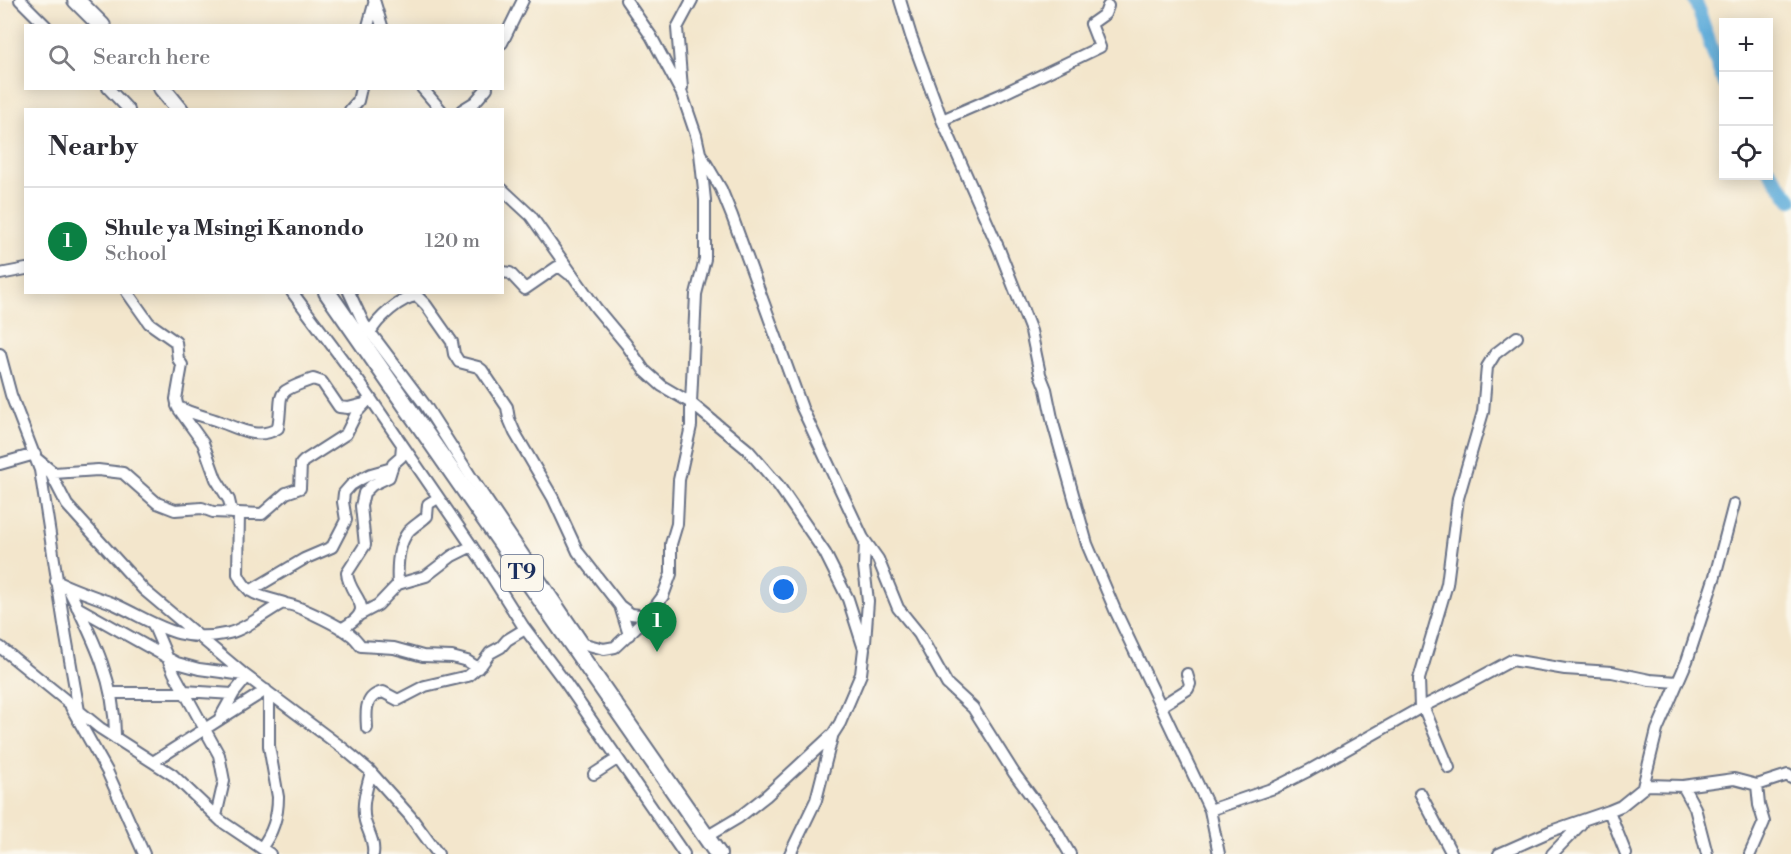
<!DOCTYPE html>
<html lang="en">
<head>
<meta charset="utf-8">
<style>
  body { margin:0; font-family:"Libre Bodoni",serif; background:#f2f2f3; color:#2b2b33 }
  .controls { position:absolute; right:18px; top:18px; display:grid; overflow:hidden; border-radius:0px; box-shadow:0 3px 15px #0003 }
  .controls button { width:54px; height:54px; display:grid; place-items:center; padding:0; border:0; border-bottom:2px solid #e1e1e2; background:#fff; color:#2b2b33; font:30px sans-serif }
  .you { position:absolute; left:784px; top:590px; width:21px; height:21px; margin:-15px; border:4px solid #fff; border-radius:50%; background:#1a73e8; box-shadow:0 0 0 9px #1a73e833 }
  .badge { display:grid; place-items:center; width:39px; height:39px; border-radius:50%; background:#0b8043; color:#fff; font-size:20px; font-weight:700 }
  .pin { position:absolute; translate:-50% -50px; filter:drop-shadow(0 2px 3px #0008) }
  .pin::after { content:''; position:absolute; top:32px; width:21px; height:18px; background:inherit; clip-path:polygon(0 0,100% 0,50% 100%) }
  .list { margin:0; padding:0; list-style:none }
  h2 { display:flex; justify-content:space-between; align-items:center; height:78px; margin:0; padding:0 24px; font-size:26px }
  h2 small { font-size:20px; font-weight:400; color:#7c7c81 }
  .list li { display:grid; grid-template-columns:39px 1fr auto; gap:18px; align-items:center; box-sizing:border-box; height:108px; padding:0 24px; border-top:2px solid #e1e1e2 }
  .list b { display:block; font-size:22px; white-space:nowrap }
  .list p { margin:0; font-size:20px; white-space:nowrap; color:#7c7c81 }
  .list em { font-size:20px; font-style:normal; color:#7c7c81 }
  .icon { flex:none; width:33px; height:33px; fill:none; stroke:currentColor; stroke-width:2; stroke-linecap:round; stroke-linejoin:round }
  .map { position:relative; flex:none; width:1791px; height:854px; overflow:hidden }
  .search { position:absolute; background:#fff; box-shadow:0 3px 15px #0003; left:24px; top:24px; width:480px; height:66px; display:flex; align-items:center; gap:15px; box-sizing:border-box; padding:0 21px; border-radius:0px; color:#7c7c81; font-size:22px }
  .panel { position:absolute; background:#fff; box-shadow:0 3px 15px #0003; left:24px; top:108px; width:480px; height:186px; border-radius:0px }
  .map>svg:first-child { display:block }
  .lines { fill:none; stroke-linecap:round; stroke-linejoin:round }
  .river { stroke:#63afdb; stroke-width:14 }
  .minor-casing { stroke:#676f84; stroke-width:14 }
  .highway-casing { stroke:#676f84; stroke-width:20 }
  .minor { stroke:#fff; stroke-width:10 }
  .highway { stroke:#fff; stroke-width:16 }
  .labels { text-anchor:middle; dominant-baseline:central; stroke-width:4.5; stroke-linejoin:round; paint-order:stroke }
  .shield { fill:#fbf7ec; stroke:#5e6b89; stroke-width:1.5 }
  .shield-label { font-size:21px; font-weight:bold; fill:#1b2f5e }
</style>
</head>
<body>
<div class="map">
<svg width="1791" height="854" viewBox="0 0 1791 854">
  <rect width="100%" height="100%" fill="#fbf7ec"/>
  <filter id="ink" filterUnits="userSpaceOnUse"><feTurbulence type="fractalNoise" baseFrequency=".0167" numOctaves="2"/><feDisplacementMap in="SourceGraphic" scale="12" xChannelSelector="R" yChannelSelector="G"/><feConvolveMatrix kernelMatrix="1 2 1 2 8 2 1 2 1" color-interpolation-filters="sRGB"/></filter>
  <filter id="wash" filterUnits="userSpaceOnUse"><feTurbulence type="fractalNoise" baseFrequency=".008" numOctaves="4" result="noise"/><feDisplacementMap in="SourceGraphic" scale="24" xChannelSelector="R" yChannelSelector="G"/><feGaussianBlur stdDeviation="1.35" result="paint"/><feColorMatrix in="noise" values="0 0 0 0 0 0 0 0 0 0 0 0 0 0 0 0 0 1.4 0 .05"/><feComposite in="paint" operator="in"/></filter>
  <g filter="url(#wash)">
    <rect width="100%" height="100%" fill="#f3e6cc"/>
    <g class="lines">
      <!-- river -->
      <path class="river" d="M1695 0 1724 84
        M1768 169 1791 200"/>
    </g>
  </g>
  <g filter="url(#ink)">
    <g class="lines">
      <defs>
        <path id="minor" d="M20 0 46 26
          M374 0 382 26
          M900 0 911 36 942 120 999 249 1031 331 1040 374 1046 389 1053 423 1087 544 1115 610 1210 810 1219 854
          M368 26 374 4
          M502 43 523 0
          M108 88 129 110
          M422 88 441 110
          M682 88 677 28 692 0
          M350 110 358 101 361 88
          M462 110 475 102 487 88
          M942 120 1000 95 1100 47 1091 24 1105 14 1108 6
          M700 153 721 189 732 216 802 408 863 538 878 559 898 608 919 634 947 684 973 708 1014 773 1054 827 1070 854
          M502 189 531 216 596 308 626 344 644 370 662 386 691 403 748 450 779 486 825 553 848 599 864 649 861 674 840 723 833 734 766 796 738 818 706 837
          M502 272 510 273 525 289 557 267H560L569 274
          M0 274 26 269
          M127 292 149 323 176 342 178 359 182 365 176 399 178 408 203 443 216 479 229 500 232 513
          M292 292 360 383 480 558 523 626 565 682 684 854
          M349 292 364 324 425 405 473 480 584 644
          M370 333C377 319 401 297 417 296L426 305 452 342 454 354 459 362 478 367 482 370 507 407 509 419 515 433 553 498 578 552 620 606 629 635
          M0 354 11 395 40 470 66 637 79 711
          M177 406C190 414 205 416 218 421 238 428 258 441 278 428 284 391 271 394 313 379L322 382 339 407 348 408 364 404
          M37 459 54 473 98 470 123 473 157 503 175 510 202 508 213 512 262 514 286 493 300 488 301 464 304 461 346 434 357 412 370 398
          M0 464 35 454
          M49 470 67 505 144 590 245 675 344 749 369 770 410 816 438 854
          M239 513 238 574C248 597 263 596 284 603
          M56 581C75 590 93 596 112 603 155 622 178 645 229 633 248 628 264 613 281 604 292 601 341 627 351 635 355 638 358 642 361 646L394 648 423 656 452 657 467 661 478 668
          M398 584C397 568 398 545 408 532 413 526 421 522 427 516L428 504 438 498
          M67 586C92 636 116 682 115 738
          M250 591 304 559 332 547 346 520 343 502 344 493 351 485 361 479 371 474 392 468
          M620 606 631 614 648 616
          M77 607 177 663 199 669 244 675
          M359 615 378 605 398 584 426 576 452 556 472 546
          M153 624 174 673 219 755 224 781 216 816
          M341 629C381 607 349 599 347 573L365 545 361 506 364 493 372 485 389 477 393 464 401 457 402 445
          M569 640 604 649 615 647 648 616 663 596 671 574V544L677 524 679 480 691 426V403L696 294 705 259V200L700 153 696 135 682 94 651 36 626 0
          M865 643 868 601 864 567 865 541
          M0 647 100 728 173 775 221 821 270 854
          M184 691 233 694
          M111 693H185
          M1161 706 1188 689 1190 684 1187 674
          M1423 706 1449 768
          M71 707 107 771 144 854
          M1420 708 1419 679 1447 584 1458 498 1483 412 1487 367 1495 354 1517 337
          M220 718 234 693 247 677
          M367 728C366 712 364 696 383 692L398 700 425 686 468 676 482 664 490 653 501 647 507 640 525 629
          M153 762 266 690
          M371 772C367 788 361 804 365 821 368 832 375 842 373 854
          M594 774 617 759
          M1683 786 1695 808 1707 854
          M1643 787 1657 730 1687 661 1715 576 1734 504
          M1420 793 1452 854
          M1210 810 1274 788 1308 771 1420 708 1464 686 1512 660 1565 669 1612 672 1650 680 1677 682
          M1609 811 1626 854
          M261 848C273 833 278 817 278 797L269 746V693
          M790 854 816 800 832 737
          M1499 854 1551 831 1609 811 1621 806 1647 785 1683 786 1734 779 1757 785 1788 775 1791 778
          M1552 854 1581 824
          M1750 854 1764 822 1759 805 1757 785"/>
        <path id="highway" d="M76 0 102 26
          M162 88 180 110
          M327 292 718 854"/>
      </defs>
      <!-- minor casing -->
      <use href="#minor" class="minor-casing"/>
      <!-- highway casing -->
      <use href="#highway" class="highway-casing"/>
      <!-- minor -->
      <use href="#minor" class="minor"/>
      <!-- highway -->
      <use href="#highway" class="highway"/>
    </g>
  </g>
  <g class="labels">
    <!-- shield labels -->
    <rect class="shield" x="501" y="555" width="42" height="36" rx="4.5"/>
    <g class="shield-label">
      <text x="522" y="573">T9</text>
    </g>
  </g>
</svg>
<div class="controls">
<button>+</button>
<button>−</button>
<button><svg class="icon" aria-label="locate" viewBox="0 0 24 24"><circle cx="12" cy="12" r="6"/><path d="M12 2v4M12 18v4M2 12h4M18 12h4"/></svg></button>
</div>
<div class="you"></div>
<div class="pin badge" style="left:657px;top:652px">1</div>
<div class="search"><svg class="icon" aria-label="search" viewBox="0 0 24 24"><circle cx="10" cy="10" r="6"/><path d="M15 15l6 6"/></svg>Search here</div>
<section class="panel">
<h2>Nearby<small></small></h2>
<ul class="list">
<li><span class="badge">1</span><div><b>Shule ya Msingi Kanondo</b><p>School</p></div><em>120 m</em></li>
</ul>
</section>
</div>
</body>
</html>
